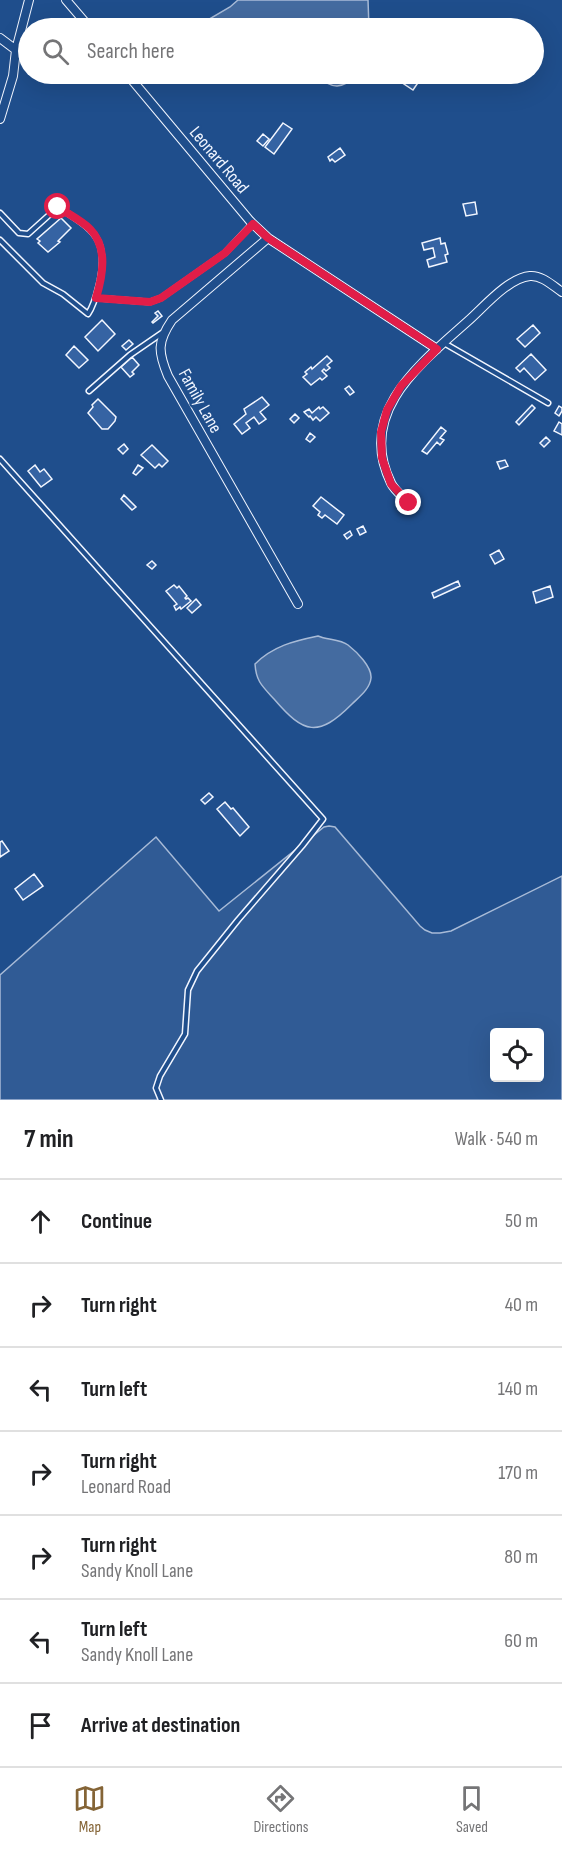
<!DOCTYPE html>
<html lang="en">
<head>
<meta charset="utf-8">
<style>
  body { margin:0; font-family:"Sofia Sans Condensed",sans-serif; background:#f6f6f6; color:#202124 }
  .controls { position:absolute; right:18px; bottom:18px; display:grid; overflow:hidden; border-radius:6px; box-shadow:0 6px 24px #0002 }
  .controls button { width:54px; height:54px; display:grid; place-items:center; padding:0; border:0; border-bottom:2px solid #e0e0e0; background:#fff; color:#202124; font:30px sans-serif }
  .stop { position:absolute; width:18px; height:18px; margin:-14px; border:4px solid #e11d48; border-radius:50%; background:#fff }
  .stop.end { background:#e11d48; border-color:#fff; box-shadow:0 2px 6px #0008 }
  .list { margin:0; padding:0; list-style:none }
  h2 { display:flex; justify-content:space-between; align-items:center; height:78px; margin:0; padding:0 24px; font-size:26px }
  h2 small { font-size:20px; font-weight:400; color:#757577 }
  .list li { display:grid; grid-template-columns:39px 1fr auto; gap:18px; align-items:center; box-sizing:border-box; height:84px; padding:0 24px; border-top:2px solid #e0e0e0 }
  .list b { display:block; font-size:22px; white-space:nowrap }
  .list p { margin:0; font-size:20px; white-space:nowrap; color:#757577 }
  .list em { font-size:20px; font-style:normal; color:#757577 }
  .icon { flex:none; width:33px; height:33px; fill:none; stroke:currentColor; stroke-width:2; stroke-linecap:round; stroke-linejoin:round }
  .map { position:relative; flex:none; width:562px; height:1100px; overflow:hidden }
  .search { position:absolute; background:#fff; box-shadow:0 6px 24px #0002; left:18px; right:18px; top:18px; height:66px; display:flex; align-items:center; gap:15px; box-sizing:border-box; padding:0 21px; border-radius:33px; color:#757577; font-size:22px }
  .sheet { height:666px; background:#fff }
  nav { display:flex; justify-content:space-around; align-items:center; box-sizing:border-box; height:84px; border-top:2px solid #e0e0e0; background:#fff; font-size:16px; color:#757577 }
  nav a { display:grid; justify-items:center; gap:3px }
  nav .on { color:#846436 }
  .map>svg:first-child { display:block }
  .built { fill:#305b95; stroke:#a8bbd7; stroke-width:1.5; fill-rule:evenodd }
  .water { fill:#446ba0; stroke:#a8bbd7; stroke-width:1.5 }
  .building { fill:#3563a3; stroke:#f2f6ff; stroke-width:1.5 }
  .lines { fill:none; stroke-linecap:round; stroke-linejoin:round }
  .lane-casing { stroke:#f2f6ff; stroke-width:7 }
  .street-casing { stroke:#f2f6ff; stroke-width:10 }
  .lane { stroke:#1f4e8c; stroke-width:4 }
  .street { stroke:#1f4e8c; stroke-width:8 }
  .route { stroke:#e11d48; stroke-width:8 }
  .labels { text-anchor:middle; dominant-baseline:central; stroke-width:4.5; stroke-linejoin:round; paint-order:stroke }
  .street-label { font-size:18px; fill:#f2f6ff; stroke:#1f4e8c }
</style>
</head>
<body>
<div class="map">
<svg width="562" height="1100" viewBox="0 0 562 1100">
  <rect width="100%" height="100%" fill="#1f4e8c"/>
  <!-- built -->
  <path class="built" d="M329 826 335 827 420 926 425 930 432 933H440L451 931 562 876V1100H0V975L156 837 219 911 324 827ZM494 1032H540V1078H494Z"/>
  <!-- water -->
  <path class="water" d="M238 0H368L369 28H194L230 7Z
    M315 74H361C340 88 335 92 315 74Z
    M318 636C327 640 340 639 348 645 357 652 372 667 371 678 370 689 359 697 352 704 318 738 304 734 274 699 262 686 256 681 255 664 273 646 294 641 318 636Z"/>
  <!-- building -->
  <path class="building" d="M402 74H424L413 90 398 80Z
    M283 123 292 129 274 154 265 147Z
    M263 134 269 139 263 146 257 141Z
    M340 148 345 155 335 162 332 159 330 161 328 157Z
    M475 202 477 214 466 216 463 204Z
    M61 218 71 228 58 241 60 242 48 252 38 243 40 241 37 239Z
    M440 238 441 244 445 243 448 254 445 255 447 262 429 267 427 260 435 257 433 248 424 250 422 243Z
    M158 311 162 316 153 323 152 322 158 316 155 313Z
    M102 320 115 334 98 351 85 337Z
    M533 325 540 333 525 347 517 339Z
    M129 340 133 344 126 350 122 346Z
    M74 346 88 360 79 368 66 355Z
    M531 354 546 370 535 380 524 368 520 372 516 368Z
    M327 356 332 361 327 365 330 368 326 371 324 369 322 371 327 376 322 380 320 378 311 385 303 377 307 374 305 372 311 367 312 369Z
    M132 357 139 365 132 372 134 374 130 377 121 367Z
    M349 386 354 392 350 395 345 389Z
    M262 397 269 405 260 412 266 419 259 424 254 417 246 423 250 428 242 434 234 424 246 414 244 409Z
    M98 399 116 417 115 421 108 429H102L88 413 93 407 92 405Z
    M532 405 535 408 519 425 516 422Z
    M559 406 562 408V411L559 416 555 413Z
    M319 407 320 409 323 407 329 413 320 421 316 417 313 420 310 416 309 417 304 412 309 409 312 413Z
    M295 414 299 418 294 423 290 419Z
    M559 422 562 424V435L554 431Z
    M441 427 446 431 440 438 444 440 440 445 437 442 427 454 422 451Z
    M310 433 315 437 310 442 306 439Z
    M546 437 550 441 544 447 540 443Z
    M124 444 128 449 123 454 118 449Z
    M152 445 168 461 162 467 159 464 155 468 141 455Z
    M505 460 508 466 500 469 497 462Z
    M35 465 40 472 44 469 52 479 41 487 28 471Z
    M138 465 143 468 136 475 133 473Z
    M124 495 136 507 132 510 121 499Z
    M321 497 344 515 337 524 325 515 322 518 318 515 320 512 313 506Z
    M363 526 366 532 360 535 357 529Z
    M350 531 352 535 347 539 344 535Z
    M499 550 504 559 495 564 490 555Z
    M152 561 156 565 152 569 147 565Z
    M458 581 460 586 434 598 432 593Z
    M174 585 177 588 179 586 187 596 185 598 186 599 188 598 191 601 181 609 180 607 176 610 174 606 177 604 166 591Z
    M550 586 553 597 536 603 533 592Z
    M196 599 201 605 192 613 187 608Z
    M209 793 213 797 205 804 201 800Z
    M225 802 231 809 233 808 249 827 240 836 217 809Z
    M2 841 9 851 0 857V842Z
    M34 874 43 886 23 900 15 889Z"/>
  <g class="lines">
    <defs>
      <path id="lane" d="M0 213 19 233 28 234 58 207C90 228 109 236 100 280 97 292 95 304 88 314L63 294 43 283 0 240
        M96 298 150 302 161 298 225 253 252 224
        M444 343 548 403
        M89 391 130 355 162 333
        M0 459 323 819 302 846 238 920 197 971 188 990 185 1034 160 1076 156 1088 161 1100"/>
      <path id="street" d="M66 0 90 28
        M0 38 16 50
        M127 74 250 221 268 238 437 349
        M0 119 13 76 16 50 29 0
        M268 238 172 320C157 342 158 352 168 376L298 604
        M409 503C403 497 394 490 391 483 356 412 421 363 468 321 484 307 508 278 530 276 542 275 553 286 562 292"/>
    </defs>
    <!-- lane casing -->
    <use href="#lane" class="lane-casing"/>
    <!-- street casing -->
    <use href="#street" class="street-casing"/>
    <!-- lane -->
    <use href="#lane" class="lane"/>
    <!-- street -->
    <use href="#street" class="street"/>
  </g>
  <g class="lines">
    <!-- route -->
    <path class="route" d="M58 207C68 214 81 220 90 229 108 247 103 275 96 298L150 302 161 298 225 253 253 224 268 238 437 349 401 386 387 410 381 432 382 458 391 484 409 503"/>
  </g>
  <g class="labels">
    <!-- street labels -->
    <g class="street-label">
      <text transform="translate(219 160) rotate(50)">Leonard Road</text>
      <text transform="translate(200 401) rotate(61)">Family Lane</text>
    </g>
  </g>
</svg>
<div class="controls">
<button><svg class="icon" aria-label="locate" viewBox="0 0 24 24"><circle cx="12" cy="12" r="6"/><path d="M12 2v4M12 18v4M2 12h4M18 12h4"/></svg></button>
</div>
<div class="stop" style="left:58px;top:207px"></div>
<div class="stop end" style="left:409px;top:503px"></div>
<div class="search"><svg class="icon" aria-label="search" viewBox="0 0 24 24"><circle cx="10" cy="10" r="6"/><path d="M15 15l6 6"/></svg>Search here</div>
</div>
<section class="sheet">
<h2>7 min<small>Walk · 540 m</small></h2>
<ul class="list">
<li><svg class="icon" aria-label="ahead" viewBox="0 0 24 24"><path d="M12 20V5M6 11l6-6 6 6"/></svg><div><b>Continue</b></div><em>50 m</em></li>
<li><svg class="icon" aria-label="right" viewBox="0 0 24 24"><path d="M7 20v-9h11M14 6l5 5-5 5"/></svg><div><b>Turn right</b></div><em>40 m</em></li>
<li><svg class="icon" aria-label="left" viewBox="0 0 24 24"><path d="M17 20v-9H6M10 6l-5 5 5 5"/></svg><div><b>Turn left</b></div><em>140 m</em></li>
<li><svg class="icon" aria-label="right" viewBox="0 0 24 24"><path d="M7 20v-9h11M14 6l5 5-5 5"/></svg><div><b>Turn right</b><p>Leonard Road</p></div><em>170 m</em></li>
<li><svg class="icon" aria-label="right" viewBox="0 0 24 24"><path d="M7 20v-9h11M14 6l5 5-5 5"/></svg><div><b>Turn right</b><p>Sandy Knoll Lane</p></div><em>80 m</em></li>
<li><svg class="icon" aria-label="left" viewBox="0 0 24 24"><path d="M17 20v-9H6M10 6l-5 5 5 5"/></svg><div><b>Turn left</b><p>Sandy Knoll Lane</p></div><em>60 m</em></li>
<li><svg class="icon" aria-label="arrive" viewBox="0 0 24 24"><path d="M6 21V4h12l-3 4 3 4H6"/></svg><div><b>Arrive at destination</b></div></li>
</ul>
</section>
<nav>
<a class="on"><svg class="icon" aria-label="map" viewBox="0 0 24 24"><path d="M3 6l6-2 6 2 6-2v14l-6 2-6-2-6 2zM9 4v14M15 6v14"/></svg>Map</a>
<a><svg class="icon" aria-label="directions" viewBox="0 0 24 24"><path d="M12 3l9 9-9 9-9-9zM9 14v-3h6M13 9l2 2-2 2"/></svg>Directions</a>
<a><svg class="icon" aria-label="saved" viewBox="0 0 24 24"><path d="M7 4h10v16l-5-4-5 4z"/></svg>Saved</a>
</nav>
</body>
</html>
